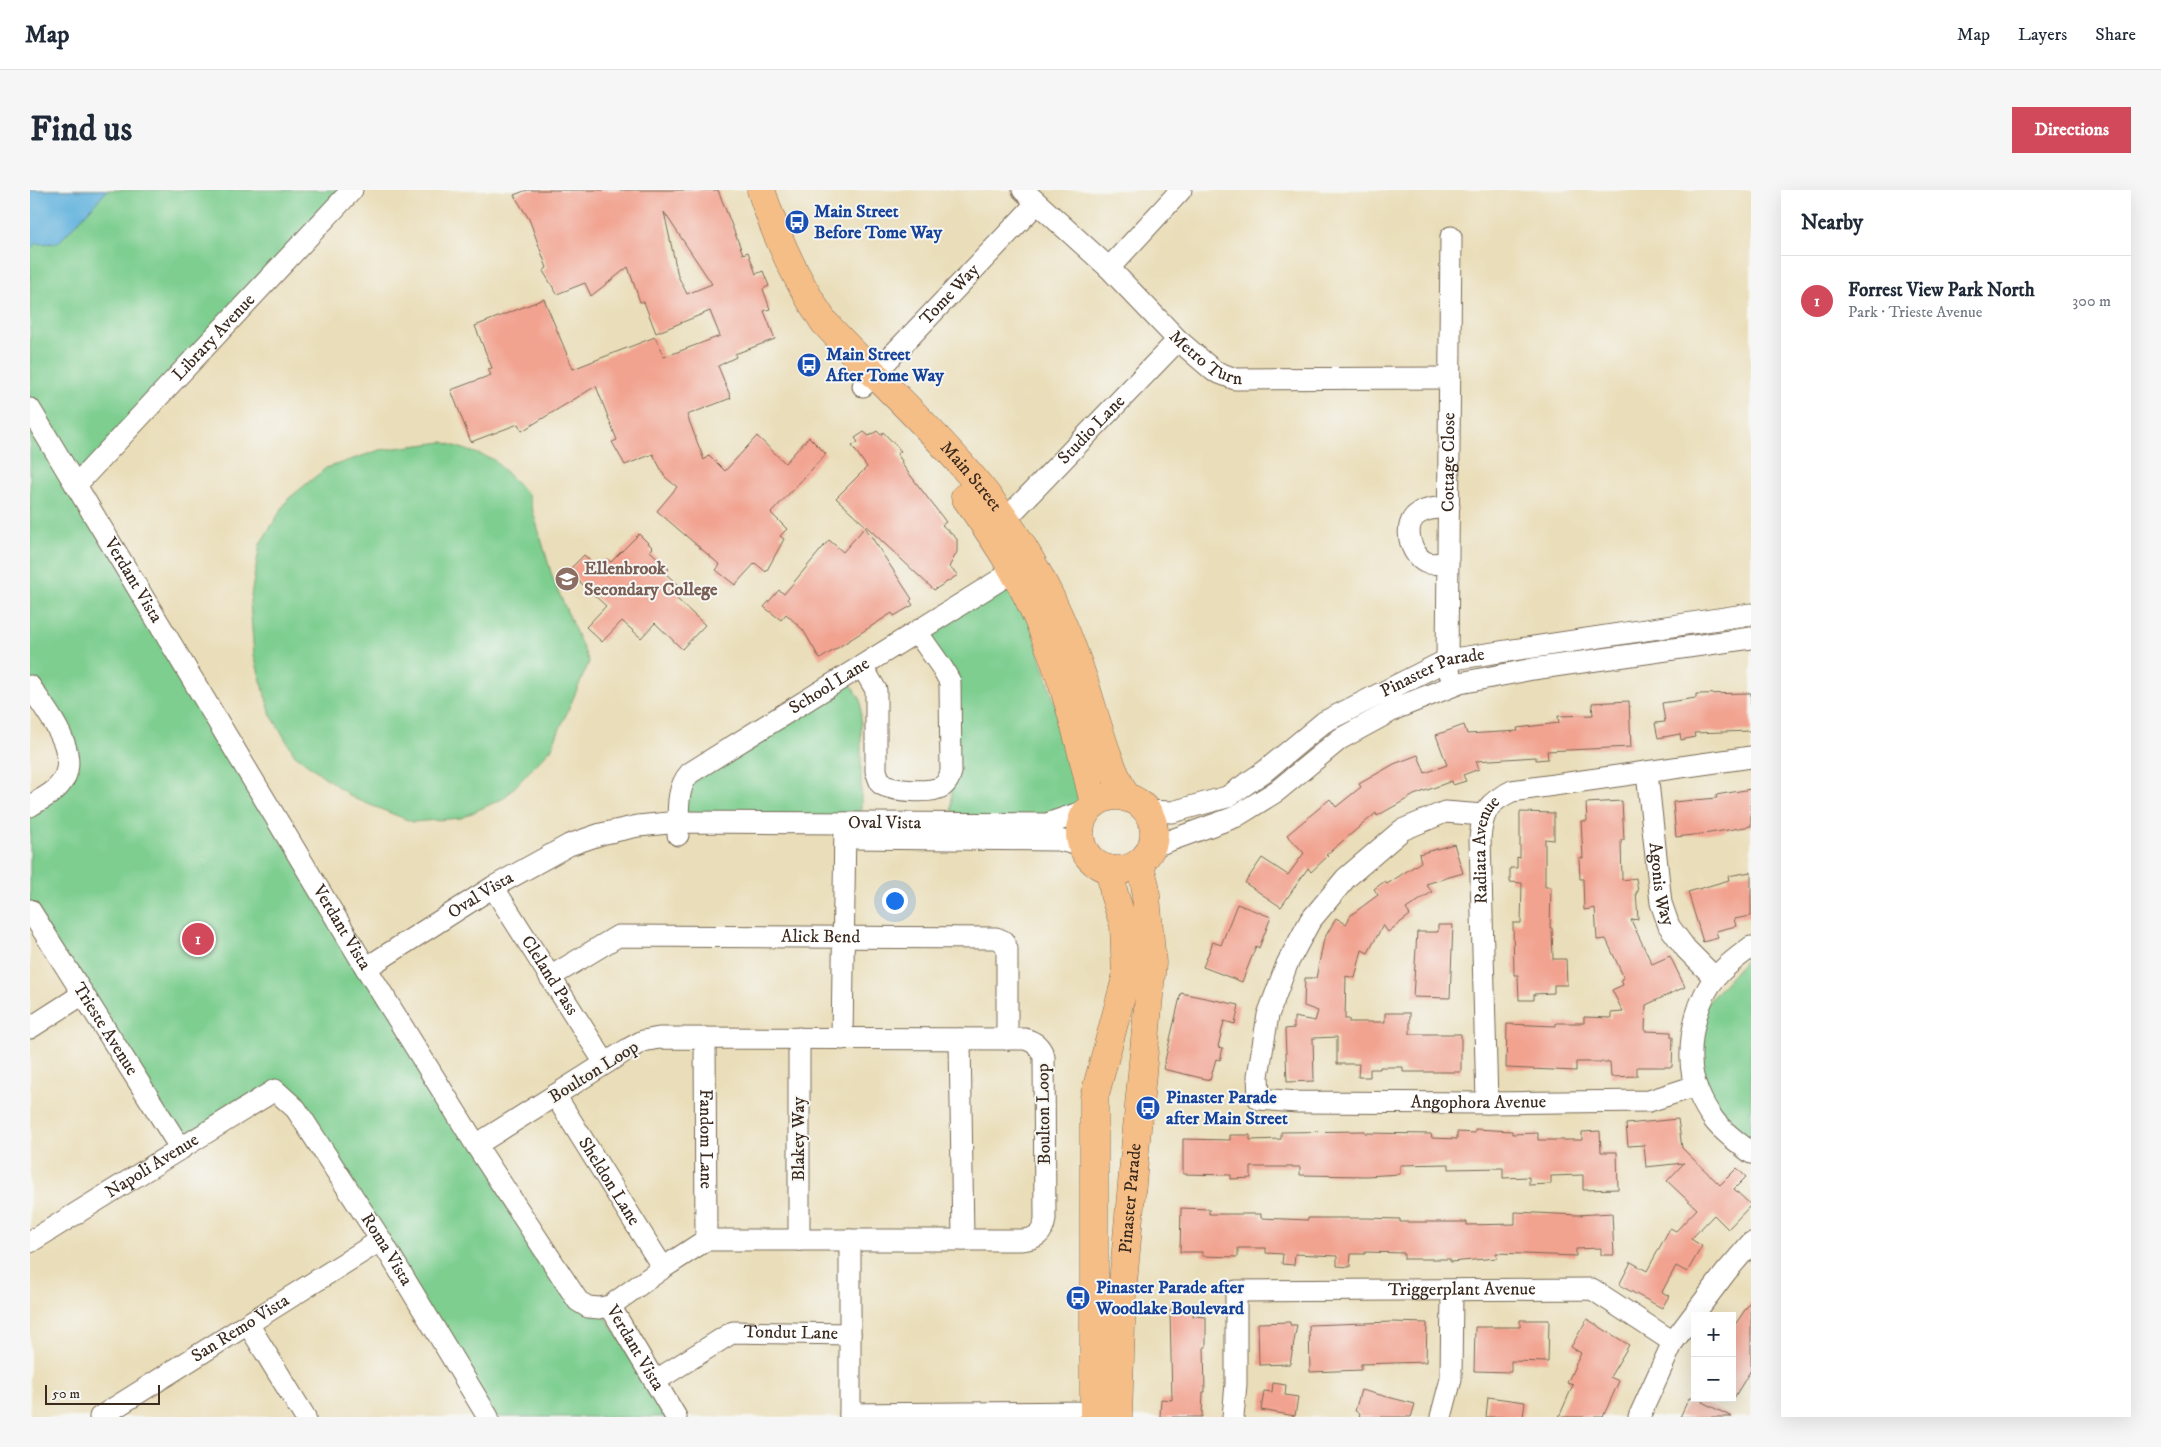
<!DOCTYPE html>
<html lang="en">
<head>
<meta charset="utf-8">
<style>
  body { margin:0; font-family:"IM FELL DW Pica",serif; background:#f6f6f7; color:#1f2937 }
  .controls { position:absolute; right:15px; bottom:15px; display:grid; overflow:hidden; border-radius:0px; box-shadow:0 5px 20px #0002 }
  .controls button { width:45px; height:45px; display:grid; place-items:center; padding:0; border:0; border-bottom:1px solid #e0e1e3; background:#fff; color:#1f2937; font:25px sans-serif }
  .scale { position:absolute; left:15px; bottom:12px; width:115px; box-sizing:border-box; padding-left:5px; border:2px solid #3b2a1e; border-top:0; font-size:14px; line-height:18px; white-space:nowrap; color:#3b2a1e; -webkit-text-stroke:4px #f6f6f2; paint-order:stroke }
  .you { position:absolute; left:864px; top:710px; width:18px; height:18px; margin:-12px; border:4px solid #fff; border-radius:50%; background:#1a73e8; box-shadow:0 0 0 8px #1a73e833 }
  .badge { display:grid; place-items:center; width:32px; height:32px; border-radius:50%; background:#d1495b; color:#fff; font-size:16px; font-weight:700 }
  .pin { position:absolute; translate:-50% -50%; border:2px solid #fff; box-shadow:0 1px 5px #0006 }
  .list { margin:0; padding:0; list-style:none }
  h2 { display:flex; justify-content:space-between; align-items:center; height:65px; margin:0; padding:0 20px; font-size:21px }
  h2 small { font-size:16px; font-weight:400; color:#747a83 }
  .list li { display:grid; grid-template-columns:32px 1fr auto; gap:15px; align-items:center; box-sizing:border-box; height:90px; padding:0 20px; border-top:1px solid #e0e1e3 }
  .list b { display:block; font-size:19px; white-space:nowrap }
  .list p { margin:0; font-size:16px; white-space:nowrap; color:#747a83 }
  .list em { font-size:16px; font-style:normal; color:#747a83 }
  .map { position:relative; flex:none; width:1721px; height:1227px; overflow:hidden; border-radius:0px }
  header { display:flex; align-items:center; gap:30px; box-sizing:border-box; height:70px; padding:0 25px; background:#fff; border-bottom:1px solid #e0e1e3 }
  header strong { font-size:24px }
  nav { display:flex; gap:28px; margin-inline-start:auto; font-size:18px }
  .intro { display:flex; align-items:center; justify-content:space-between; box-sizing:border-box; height:120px; padding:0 30px }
  h1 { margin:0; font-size:35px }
  .button { padding:12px 22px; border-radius:0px; background:#d1495b; color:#fff; font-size:18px; font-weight:700 }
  main { display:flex; gap:30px; padding:0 30px }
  aside { flex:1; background:#fff; border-radius:0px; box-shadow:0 5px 20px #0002 }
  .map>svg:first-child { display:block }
  .green { fill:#7dce8f; stroke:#5c7c56 }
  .water { fill:#64b3de; stroke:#506e7e }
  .building { fill:#f2a390; fill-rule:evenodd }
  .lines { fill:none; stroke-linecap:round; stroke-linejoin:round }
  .minor-casing { stroke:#786955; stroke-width:23 }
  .major-casing { stroke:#786955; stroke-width:29 }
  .minor { stroke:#fff; stroke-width:21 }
  .major { stroke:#f6be87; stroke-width:28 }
  .labels { text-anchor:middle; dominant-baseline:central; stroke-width:4; stroke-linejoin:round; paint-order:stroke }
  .transit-label { font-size:18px; font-weight:bold; fill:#164399; stroke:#f6f6f2; text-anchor:start }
  .street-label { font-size:18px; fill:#3b2a1e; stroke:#f6f6f2 }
  .education-label { font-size:18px; font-weight:bold; fill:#785e54; stroke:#f6f6f2; text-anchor:start }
</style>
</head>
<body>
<header>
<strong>Map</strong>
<nav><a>Map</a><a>Layers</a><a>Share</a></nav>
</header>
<div class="intro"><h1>Find us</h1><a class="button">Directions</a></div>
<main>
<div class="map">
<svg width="1721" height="1227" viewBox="0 0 1721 1227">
  <rect width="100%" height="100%" fill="#f6f6f2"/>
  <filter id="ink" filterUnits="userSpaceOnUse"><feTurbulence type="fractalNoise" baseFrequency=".02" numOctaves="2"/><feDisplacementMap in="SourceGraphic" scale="10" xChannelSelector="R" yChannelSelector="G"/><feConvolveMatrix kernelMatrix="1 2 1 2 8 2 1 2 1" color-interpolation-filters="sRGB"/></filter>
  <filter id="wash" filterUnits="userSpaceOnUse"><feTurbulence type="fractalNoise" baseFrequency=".0096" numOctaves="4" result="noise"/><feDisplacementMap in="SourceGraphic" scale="20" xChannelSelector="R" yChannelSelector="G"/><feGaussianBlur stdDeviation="1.12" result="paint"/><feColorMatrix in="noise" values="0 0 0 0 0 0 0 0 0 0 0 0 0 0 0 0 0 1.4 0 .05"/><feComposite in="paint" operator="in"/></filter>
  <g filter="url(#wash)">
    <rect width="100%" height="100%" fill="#eadeba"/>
    <!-- green -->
    <path class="green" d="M0 0H322L46 295 548 1111 569 1118 644 1227H458L245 900 151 959 0 720V616L39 573 0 496V243L41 288 0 233Z
      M413 252 463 269 498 305 523 389 559 472 521 559 474 608 431 628 383 632 323 608 265 565 241 525 224 466 220 411 230 354 258 309 296 278 350 260Z
      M984 381 1058 620 922 633 920 501 887 442Z
      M816 486 831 510V633L649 632 650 600Z
      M1721 764V951L1688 923 1671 892 1669 835 1676 814Z"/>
    <!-- water -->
    <path class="water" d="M0 0H78L28 53 5 54 0 60Z"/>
    <g id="blocks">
      <!-- building -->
      <path class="building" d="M497 0H688L713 64 718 62 726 84 733 81 739 96 733 99 740 119 734 121 745 149 705 164 706 167 688 176 701 208 657 225 674 270 679 265 695 281 727 246 755 273 779 247 796 264 741 323 757 339 750 346 754 349 736 382 725 373 705 395 686 380 690 375 627 321 647 297 635 287 623 264 595 275 582 252 587 250 566 196 492 241 488 234 441 252 421 200 461 185 458 179 462 178 445 136 514 109 543 179 625 147 634 167 690 146 680 121 626 143 614 112H610L598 77 561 106 555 93 527 104 513 81 517 78 499 29 484 5ZM634 22 682 94 657 104 648 86Z
        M847 241 851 245 853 242 871 261 867 264 872 271 871 273 916 332 912 335 927 349V362L919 377 928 385 904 400 806 308 837 277 822 256 828 252 825 248 834 242 839 246Z
        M835 337 882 409 880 411 883 415 864 426 862 423 790 469 773 440 756 424 751 430 734 417 749 400 754 404 799 350 813 362Z
        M609 344 623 358 620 361 639 379 635 383 655 401 647 409 675 435 652 459 625 433 611 448 592 431 572 452 556 437 576 416 538 381 554 365 568 377 576 369 581 372Z
        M1721 503V541L1664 543 1665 547 1651 550 1650 544 1628 548 1625 533 1635 532 1632 513 1666 508V504Z
        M1599 511 1601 557 1517 561 1518 569 1506 570V567L1446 571 1449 579 1433 585 1436 591 1423 595 1422 591 1384 605 1347 626 1346 623 1296 665 1298 666 1281 682 1278 678 1251 717 1215 693 1232 668 1258 685 1274 663 1257 645 1300 609 1306 617 1331 597 1329 594 1364 574 1388 565 1395 583 1417 575 1406 545 1434 535 1437 544 1488 541 1487 538 1529 533 1528 526 1563 525 1562 513Z
        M1721 599V636L1680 643 1646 647 1643 612 1687 608 1686 605Z
        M1592 611 1594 650H1591L1592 690 1606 688 1608 702H1606L1608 729 1601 730 1622 774 1640 766 1655 797 1616 815 1615 841 1641 842V847H1643L1642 877H1607V886L1581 887 1580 872H1546V881L1476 878 1477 834 1526 836V833H1554V827L1581 828V823L1593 822 1582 800 1593 795 1591 789 1594 788 1576 749 1567 750 1565 718 1554 720 1553 689H1550L1549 668H1553L1551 631H1557L1556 613Z
        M1490 622 1524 623V650L1515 649V697H1521L1520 738H1522L1523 769H1536L1537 795H1524V803L1504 804V810H1489L1488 785H1484L1483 733H1491L1492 693 1480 692V678H1487V667L1490 668Z
        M1424 654 1433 683 1396 694 1402 702 1376 719 1380 725 1358 742 1353 735 1338 763 1332 760 1325 788 1316 786 1315 829H1319V832H1355V823H1380V844H1431V882H1373V877H1350V879H1340V887H1328L1329 874H1307V847L1283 848 1284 891 1257 892 1255 839 1264 838V827L1285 831 1288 821 1274 816 1275 788H1286L1294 749 1306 728 1316 734 1321 725 1348 705 1344 699 1355 691 1357 694 1391 672 1389 664Z
        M1721 682V726L1704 729 1706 736 1686 741 1688 748 1673 752 1658 702 1699 690 1698 686Z
        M1207 714 1241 727 1229 758 1226 756 1212 792 1173 777 1183 752 1191 755Z
        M1408 735H1423L1420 808 1383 807 1387 742H1408Z
        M1151 803 1209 815 1205 834 1194 831 1188 857 1193 858 1190 870 1186 869 1180 890 1133 879Z
        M1648 929 1652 958 1690 995 1707 978 1716 987 1704 999 1721 1015 1698 1039 1684 1025 1661 1049 1672 1056 1657 1082 1646 1076 1632 1102 1639 1106 1632 1118 1589 1095 1601 1072 1617 1081 1640 1038 1646 1041 1667 1019 1637 991 1654 973 1616 977 1614 955 1598 956 1596 934Z
        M1445 939 1482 941V944L1508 943V950H1552V942L1570 941 1571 962H1587L1588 999 1553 1000V985L1521 986V994L1499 995V987L1473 988V978L1419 979V974L1370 975V984L1336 986 1270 985V977H1221V988L1201 989V985L1153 984V949L1200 950V945H1220V950L1251 949V942L1335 941V943L1401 944 1402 948 1427 949V942L1445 943Z
        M1151 1018 1179 1019V1024H1231V1028L1278 1030V1028H1336L1370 1029V1032H1437V1035L1485 1034V1022L1547 1025 1582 1023 1584 1065H1571V1058L1546 1059V1066L1466 1063 1467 1068 1420 1072V1069H1374V1063L1335 1062V1064H1321L1320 1077 1307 1076V1066L1265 1064 1264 1075 1252 1074 1253 1064 1236 1063V1058H1208V1067L1172 1066V1062H1150Z
        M1721 1111V1180L1702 1211V1139Z
        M1140 1120H1163V1126L1176 1127V1157H1174L1175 1202H1173L1172 1227H1130L1131 1209 1142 1210Z
        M1557 1129 1599 1155 1580 1187 1589 1191 1573 1227H1529L1543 1195 1537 1193 1551 1163 1541 1157Z
        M1490 1130H1519L1518 1172 1481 1171V1182L1444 1181 1445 1137H1490Z
        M1260 1132V1135H1267L1260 1174 1229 1175 1228 1133Z
        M1362 1132 1397 1133 1396 1172 1331 1174V1180L1280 1182 1279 1135Z
        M1243 1193 1256 1195 1255 1205 1268 1207 1265 1226 1231 1220 1234 1201 1242 1202Z
        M1331 1200 1385 1214 1381 1227H1329L1330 1223 1325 1221Z
        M1458 1207 1495 1212 1493 1227H1456Z
        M1659 1208H1673L1672 1212 1702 1227H1650Z"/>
    </g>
  </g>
  <g filter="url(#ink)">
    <use href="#blocks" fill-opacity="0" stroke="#786955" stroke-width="1"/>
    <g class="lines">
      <defs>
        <g id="minor">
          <path id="s1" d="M993 0 1079 78 1148 150 1184 181 1205 189 1420 188"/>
          <path d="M1079 78 1151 0"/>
          <path id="s2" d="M833 196 1006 14"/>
          <path id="s3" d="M0 219 336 778 446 955 548 1111 558 1117 569 1118 580 1116 633 1078 676 1050H991C1006 1049 1013 1044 1015 1029L1014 867C1010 856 1005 852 995 849L629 848 613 851 600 858 446 955"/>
          <path id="s4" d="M46 295 322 0"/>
          <path id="s5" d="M975 330 1148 150"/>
          <path d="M1418 373C1412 373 1401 375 1395 372 1380 364 1372 334 1388 324 1397 318 1408 318 1419 317"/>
          <path d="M832 476 846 500V581L851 594C862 601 902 604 913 596 918 592 919 588 921 582L920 492 913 479 887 442"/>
          <path id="s6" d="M1420 484 1417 470 1421 47"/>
          <path d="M0 496C17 523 58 569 26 599 19 606 8 611 0 616"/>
          <path id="s7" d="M1617 583 1631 713 1639 736 1656 759 1685 788"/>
          <path id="s8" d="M1117 621 1142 622 1197 607 1235 581 1294 532 1417 470 1721 424"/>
          <path id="s9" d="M1453 625 1415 622 1372 640 1316 688 1280 731 1257 774 1238 825 1228 886 1229 909 1267 912 1457 913 1619 911 1666 896"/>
          <path id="s10" d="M648 645C649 624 645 599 660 583L984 381"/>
          <path d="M822 648 1029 650 1053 656"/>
          <path d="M1122 657 1205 627 1247 601 1310 549 1367 518 1430 493 1503 479 1721 448"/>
          <path id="s11" d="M463 697 575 873"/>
          <path id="s12" d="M0 720 151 959"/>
          <path d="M1721 757C1709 766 1696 775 1686 787 1668 808 1660 842 1661 870 1661 890 1672 914 1684 930 1693 942 1709 953 1721 963"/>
          <path id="s13" d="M336 778 463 697 539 655 571 644 608 636 649 632 1017 634 1058 620"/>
          <path id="s14" d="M520 787 588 746 966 748 973 751 977 759V849"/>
          <path d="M0 838 53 804"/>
          <path id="s15" d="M675 848 676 1050"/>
          <path d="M812 849 815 633"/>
          <path d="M930 849 933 1050"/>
          <path id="s16" d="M525 905 633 1078"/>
          <path id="s17" d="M1457 913 1450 648C1453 621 1457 613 1482 601L1721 567"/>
          <path d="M769 1050V848"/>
          <path d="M820 1050V1227"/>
          <path id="s18" d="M0 1052 245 900 266 919 351 1050 458 1227"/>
          <path id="s19" d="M580 1116 646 1227"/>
          <path d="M218 1134 275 1227"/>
          <path id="s20" d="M625 1191 703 1142 820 1144"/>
          <path d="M820 1224 1064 1222"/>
          <path id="s21" d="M70 1227 351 1050"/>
          <path id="s22" d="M1203 1227 1206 1194V1101L1562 1099 1643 1152"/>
          <path d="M1411 1227 1421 1189 1422 1101"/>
          <path d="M1609 1227 1643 1152 1696 1082 1721 1053"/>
        </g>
        <g id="major">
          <path id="s23" d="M731 0C746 47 766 90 794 132 863 207 945 274 997 364 1020 403 1040 448 1054 491 1067 531 1076 571 1097 608"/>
          <path d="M935 307C952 331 969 355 983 380 1025 452 1046 534 1064 614"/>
          <circle cx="1087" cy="643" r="37"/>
          <path d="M1064 1227V908L1096 788 1094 735 1084 704 1080 679"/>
          <path id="s24" d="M1088 1227 1092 1104 1122 773 1115 695 1109 673"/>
        </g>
      </defs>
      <!-- minor casing -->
      <use href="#minor" class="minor-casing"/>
      <!-- major casing -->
      <use href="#major" class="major-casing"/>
      <!-- minor -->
      <use href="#minor" class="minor"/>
      <!-- major -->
      <use href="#major" class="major"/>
    </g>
  </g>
  <!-- icons -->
  <defs>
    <symbol id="bus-disc" viewBox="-11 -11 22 22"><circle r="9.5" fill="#1a4fb4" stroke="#f6f6f2"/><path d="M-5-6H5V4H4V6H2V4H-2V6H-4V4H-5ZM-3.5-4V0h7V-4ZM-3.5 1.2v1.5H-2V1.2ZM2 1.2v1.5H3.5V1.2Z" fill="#fff"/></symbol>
    <symbol id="school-disc" viewBox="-11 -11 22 22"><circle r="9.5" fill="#8d6e63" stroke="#f6f6f2"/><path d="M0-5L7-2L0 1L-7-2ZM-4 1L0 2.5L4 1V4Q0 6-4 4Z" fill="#fff"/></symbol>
  </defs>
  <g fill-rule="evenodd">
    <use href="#bus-disc" x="753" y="18" width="28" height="28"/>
    <use href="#bus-disc" x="765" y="161" width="28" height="28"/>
    <use href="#school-disc" x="523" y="375" width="28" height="28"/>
    <use href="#bus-disc" x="1104" y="904" width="28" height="28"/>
    <use href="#bus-disc" x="1034" y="1094" width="28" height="28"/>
  </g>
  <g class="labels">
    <!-- transit labels -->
    <g class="transit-label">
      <text x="784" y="22">Main Street<tspan x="784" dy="21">Before Tome Way</tspan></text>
      <text x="796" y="165">Main Street<tspan x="796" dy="21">After Tome Way</tspan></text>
      <text x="1136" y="908">Pinaster Parade<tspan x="1136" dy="21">after Main Street</tspan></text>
      <text x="1066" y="1098">Pinaster Parade after<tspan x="1066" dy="21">Woodlake Boulevard</tspan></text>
    </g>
    <!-- street labels -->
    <g class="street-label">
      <text stroke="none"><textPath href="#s2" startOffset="126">Tome Way</textPath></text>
      <text stroke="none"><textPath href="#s4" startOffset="202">Library Avenue</textPath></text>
      <text stroke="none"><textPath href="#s1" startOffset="250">Metro Turn</textPath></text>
      <text stroke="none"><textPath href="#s5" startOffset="125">Studio Lane</textPath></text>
      <text stroke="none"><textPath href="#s6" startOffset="212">Cottage Close</textPath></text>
      <text stroke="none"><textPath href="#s23" startOffset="360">Main Street</textPath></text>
      <text stroke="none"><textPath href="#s3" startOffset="200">Verdant Vista</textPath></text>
      <text stroke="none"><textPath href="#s8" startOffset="325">Pinaster Parade</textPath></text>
      <text stroke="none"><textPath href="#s10" startOffset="229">School Lane</textPath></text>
      <text stroke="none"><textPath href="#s13" startOffset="556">Oval Vista</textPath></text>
      <text stroke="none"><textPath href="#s17" startOffset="254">Radiata Avenue</textPath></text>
      <text stroke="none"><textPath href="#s7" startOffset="112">Agonis Way</textPath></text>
      <text stroke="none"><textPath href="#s13" startOffset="136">Oval Vista</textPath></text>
      <text stroke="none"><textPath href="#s3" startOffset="605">Verdant Vista</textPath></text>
      <text stroke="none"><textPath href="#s14" startOffset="282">Alick Bend</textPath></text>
      <text stroke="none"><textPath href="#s11" startOffset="105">Cleland Pass</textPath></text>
      <text stroke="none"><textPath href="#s12" startOffset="141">Trieste Avenue</textPath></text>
      <text transform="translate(564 882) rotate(-32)">Boulton Loop</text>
      <text stroke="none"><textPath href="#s9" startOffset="622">Angophora Avenue</textPath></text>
      <text transform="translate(1014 924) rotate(-91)">Boulton Loop</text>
      <text stroke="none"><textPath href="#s15" startOffset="101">Fandom Lane</textPath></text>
      <text transform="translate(769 949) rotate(-90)">Blakey Way</text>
      <text stroke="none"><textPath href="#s18" startOffset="144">Napoli Avenue</textPath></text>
      <text stroke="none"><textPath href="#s16" startOffset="102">Sheldon Lane</textPath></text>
      <text stroke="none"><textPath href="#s24" startOffset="219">Pinaster Parade</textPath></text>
      <text stroke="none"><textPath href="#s18" startOffset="484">Roma Vista</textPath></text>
      <text stroke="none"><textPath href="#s22" startOffset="352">Triggerplant Avenue</textPath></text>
      <text stroke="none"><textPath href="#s21" startOffset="166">San Remo Vista</textPath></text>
      <text stroke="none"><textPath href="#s20" startOffset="150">Tondut Lane</textPath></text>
      <text stroke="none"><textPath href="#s19" startOffset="49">Verdant Vista</textPath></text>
    </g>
    <!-- education labels -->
    <g class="education-label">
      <text x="554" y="379">Ellenbrook<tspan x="554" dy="21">Secondary College</tspan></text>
    </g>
  </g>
</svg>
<div class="controls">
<button>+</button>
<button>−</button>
</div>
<div class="scale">50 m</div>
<div class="you"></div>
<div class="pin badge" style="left:168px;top:749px">1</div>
</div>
<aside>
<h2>Nearby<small></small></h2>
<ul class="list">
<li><span class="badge">1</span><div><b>Forrest View Park North</b><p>Park · Trieste Avenue</p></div><em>300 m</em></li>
</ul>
</aside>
</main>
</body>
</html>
